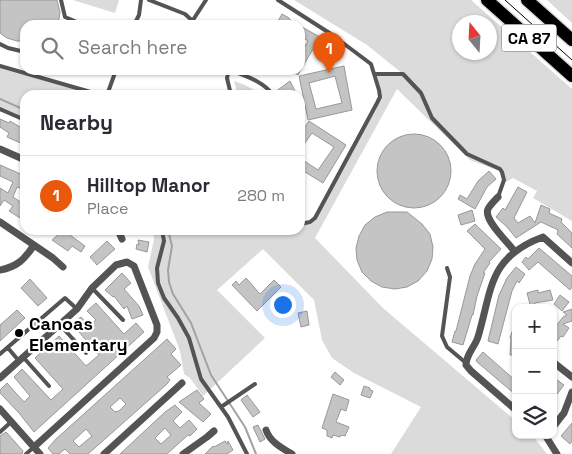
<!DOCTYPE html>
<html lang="en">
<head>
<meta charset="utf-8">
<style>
  body { margin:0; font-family:"Space Grotesk",sans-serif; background:#f7f7f7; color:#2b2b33 }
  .controls { position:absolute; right:15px; bottom:15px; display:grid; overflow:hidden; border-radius:10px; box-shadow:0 1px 4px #0004 }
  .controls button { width:45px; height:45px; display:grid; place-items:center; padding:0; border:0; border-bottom:1px solid #e1e1e2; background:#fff; color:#2b2b33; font:25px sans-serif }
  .compass { position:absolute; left:452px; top:15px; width:45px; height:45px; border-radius:50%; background:#fff; box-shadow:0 1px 4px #0004; rotate:342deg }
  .you { position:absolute; left:282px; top:304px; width:18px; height:18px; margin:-12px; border:4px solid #fff; border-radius:50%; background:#1a73e8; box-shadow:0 0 0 8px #1a73e833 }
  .badge { display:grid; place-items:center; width:32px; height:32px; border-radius:50%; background:#ea580c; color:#fff; font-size:16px; font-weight:700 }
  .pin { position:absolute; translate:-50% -41px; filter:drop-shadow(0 1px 2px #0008) }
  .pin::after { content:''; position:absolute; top:26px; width:18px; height:15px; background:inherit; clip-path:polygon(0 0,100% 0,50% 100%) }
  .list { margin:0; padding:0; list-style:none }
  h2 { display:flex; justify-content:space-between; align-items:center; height:65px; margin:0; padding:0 20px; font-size:21px }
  h2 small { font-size:16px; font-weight:400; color:#7c7c81 }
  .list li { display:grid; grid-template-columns:32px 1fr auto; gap:15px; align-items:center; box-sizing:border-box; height:80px; padding:0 20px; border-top:1px solid #e1e1e2 }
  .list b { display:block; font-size:19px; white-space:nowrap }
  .list p { margin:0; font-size:16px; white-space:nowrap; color:#7c7c81 }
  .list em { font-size:16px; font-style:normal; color:#7c7c81 }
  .icon { flex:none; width:28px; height:28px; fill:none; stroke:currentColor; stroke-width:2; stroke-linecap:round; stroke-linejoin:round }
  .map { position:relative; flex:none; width:572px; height:454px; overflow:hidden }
  .search { position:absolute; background:#fff; box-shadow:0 1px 4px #0004; left:20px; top:20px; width:285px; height:55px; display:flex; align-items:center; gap:12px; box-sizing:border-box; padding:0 18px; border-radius:15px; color:#7c7c81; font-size:19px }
  .panel { position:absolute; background:#fff; box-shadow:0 1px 4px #0004; left:20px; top:90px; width:285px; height:145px; border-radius:15px }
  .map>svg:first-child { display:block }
  .green { fill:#dbdbdb; fill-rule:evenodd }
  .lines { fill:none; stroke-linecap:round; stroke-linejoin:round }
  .stream { stroke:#a2a2a2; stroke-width:2 }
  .building { fill:#c4c4c4; stroke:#989898; fill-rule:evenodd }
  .highway-casing { stroke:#dbdbdb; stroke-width:15 }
  .lane { stroke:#545454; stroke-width:4 }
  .street { stroke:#545454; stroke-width:7 }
  .highway { stroke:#000; stroke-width:12 }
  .tram { stroke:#000; stroke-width:1 }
  .poi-dot { fill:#000; stroke:#fff; stroke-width:2 }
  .labels { text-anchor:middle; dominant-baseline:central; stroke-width:4.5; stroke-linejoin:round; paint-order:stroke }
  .shield { fill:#fff; stroke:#4c4c4c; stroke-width:1 }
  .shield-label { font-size:16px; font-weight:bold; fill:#000 }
  .poi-label { font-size:18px; font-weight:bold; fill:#000; stroke:#fff; text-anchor:start }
</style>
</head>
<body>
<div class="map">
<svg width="572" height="454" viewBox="0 0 572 454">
  <rect width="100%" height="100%" fill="#fff"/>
  <!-- green -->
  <path class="green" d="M73 0H119L115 13Z
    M294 0H471L572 89V221L533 198 537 191 513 178 506 182 502 179 499 171 470 160 397 89 315 238 383 308 516 421V435H532L547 454H391L421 407 354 373 332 358 322 340 314 300 263 249 217 290 265 338 203 396 190 378 184 374 180 351 148 267 154 239 153 230H300V224L315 218 379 97 376 74 402 76 403 74 367 45ZM460 22H490V52H460Z
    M547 0H572V23Z
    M0 66 89 92 103 95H25V122L0 111Z
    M234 81 245 85 263 95H238Z"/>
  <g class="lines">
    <!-- stream -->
    <path class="stream" d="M0 99 25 110
      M168 230 172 246 168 270 169 282 173 294 191 323 211 375 245 427 256 454"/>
  </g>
  <!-- building -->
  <path class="building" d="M0 0H57L60 12 58 25H25V41H17L7 38 0 33Z
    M282 14 289 18V19L299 25H276Z
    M300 26 320 37 298 75 289 70H300V55L308 41 300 36Z
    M344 66 352 110 308 120 299 76ZM335 76 342 103 316 109 309 83Z
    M290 81 297 95H277L275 92Z
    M0 119 9 123 10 121 25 130V145L7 137 9 133 0 127Z
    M309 121 346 145 323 183 300 169V158L318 170 334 147 312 133 300 150V134Z
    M377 171a37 37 0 1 1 74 0a37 37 0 1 1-74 0Z
    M0 165 25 176V190L17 187 13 197 25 205V215L23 213 20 218 9 211 13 206 4 200 0 206V188L8 193 13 182 0 176Z
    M489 171 496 179 487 187 475 209 458 199 460 195 467 199 478 181Z
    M518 187 527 192 514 218 518 223 530 216 535 223 541 205 550 209 549 213 562 219 561 222 572 233V248L557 234 558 230 541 222 516 238 507 227 496 217 503 208 505 210Z
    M472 210 475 221 461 225 458 215Z
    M387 212H407L422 224 430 234 433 247 432 259 427 271 418 281 407 287 395 289 382 287 371 281 362 272 357 260 356 248 359 236 365 225 375 217Z
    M475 224 501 249 489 262 490 263 483 273H485L477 296 473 315H472L463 345 452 342 455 331H456L470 276 475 264 485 249 467 231Z
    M66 232 85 246 81 252 72 246 68 251 52 240 60 233 64 235Z
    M138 240 149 242 147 252 136 249 137 244 139 245Z
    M107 241 115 249 97 265 90 257Z
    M539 248 572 276V287L570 290 538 262 529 270 522 262 526 257 528 259Z
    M516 267 525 274 519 283 517 281 512 291 498 344 488 341 499 295 507 278Z
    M122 273 131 283 124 289 139 306 143 315 132 319 127 306 124 309 114 296 113 297 105 290Z
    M246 278 260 294 274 280 281 287 257 311 232 285 236 281 239 285Z
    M30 279 47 298 38 306 21 288Z
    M538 290V293L550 290 553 300 535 303 533 308H531L527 293Z
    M560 295 569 302 562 311 554 304Z
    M96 303 124 334 136 323 144 332 34 432 19 413 0 393V390L7 383 24 402 30 396 14 377 22 369 51 400 63 389 35 358 59 336 86 366 99 355 72 324 81 317 89 326 96 320 87 311Z
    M572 309V321L563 324 569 328 563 337 561 336 553 346V330L563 317 567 315 563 312Z
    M17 310 25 318 0 341V325Z
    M307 311 309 325 301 327 298 313Z
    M515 323 516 355H510L511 339 510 338Z
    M167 339 176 349 171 354 181 365 167 377 170 380 167 384 88 454H70L65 449 59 454H53L48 448 56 439ZM120 398 126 404 119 411 115 412 110 407ZM86 429 92 436 79 447 73 441Z
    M483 352 516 381V395L477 362 476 360Z
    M335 372 344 380 340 385 331 377Z
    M553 377 564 385 557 394 553 391Z
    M364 386 370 388V390L373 391 370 398 361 395Z
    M197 390 204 399 199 403 211 414 203 422 179 402Z
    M333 394 349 400 346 411 341 409 336 422 349 427 345 436 341 435 340 437 333 435 332 438 327 436V430L322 428Z
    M247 395 260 412 253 417 241 400Z
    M175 405 182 412 173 421 180 428 189 420 197 429 190 436 188 435 167 454H120L165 412ZM165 428 171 435 161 444 155 438Z
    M572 423V441L570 444 561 436Z
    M258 425 265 439 260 442 253 427Z
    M6 432 23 451 22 454H0V436Z
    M225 441 227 444 228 441 233 450 227 454H205L213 446 214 447Z"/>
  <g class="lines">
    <defs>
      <path id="highway" d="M487 0 572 76
        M527 0 572 40"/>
    </defs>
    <!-- highway casing -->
    <use href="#highway" class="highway-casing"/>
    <!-- lane -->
    <path class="lane" d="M61 0 65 17 84 25
      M149 0 185 14 197 25
      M278 0 331 34 371 64 379 90 380 97 377 103 315 218 310 222 300 224
      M193 20 206 0
      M134 25 139 15 141 0
      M331 34 322 53 326 59 345 45
      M0 44 8 48 25 52
      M0 66 101 95
      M229 70 227 78 231 95
      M230 70C245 76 263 81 273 95
      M376 74H403L421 93 432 118 467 154 500 169 502 172 504 180 498 197
      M107 95 116 70
      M0 109 25 120
      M162 230 164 241 157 268 158 283 164 298 178 318 189 338 201 379 228 417 247 454
      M447 268 450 277 442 336 447 347 466 363
      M92 288 123 320
      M59 324 86 353
      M8 348 19 361
      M0 354 65 298 77 309
      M23 357 49 386
      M221 407 255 384
      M0 432 11 422
      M26 454 34 447"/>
    <!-- street -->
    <path class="street" d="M0 149 25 160
      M498 197C495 200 490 205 488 209 483 220 508 242 515 252
      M0 222 53 258 63 267
      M118 230 122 239
      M0 270C17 267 25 259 34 245
      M553 362 572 377
      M0 378 77 309 92 288 116 265 127 262 134 266 157 325V332L154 338 34 447
      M0 409 40 454
      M516 410 471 371 466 365C466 354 475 347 478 337 492 290 488 257 543 237L572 263
      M553 427 564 413 572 392
      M266 430C270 442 282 448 292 454
      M545 435 557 454
      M104 454 182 383
      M183 454 207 437 214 431"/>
    <!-- highway -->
    <use href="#highway" class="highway"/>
    <!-- tram -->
    <path class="tram" d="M505 0 572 60"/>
  </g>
  <!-- markers -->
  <circle class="poi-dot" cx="19" cy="333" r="5"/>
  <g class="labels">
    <!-- shield labels -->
    <rect class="shield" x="501.5" y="24.5" width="55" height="27" rx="4"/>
    <g class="shield-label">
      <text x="529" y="38">CA 87</text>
    </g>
    <!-- poi labels -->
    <g class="poi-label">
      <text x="29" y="323">Canoas<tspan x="29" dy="21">Elementary</tspan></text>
    </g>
  </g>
</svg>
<div class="controls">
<button>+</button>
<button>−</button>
<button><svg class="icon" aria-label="layers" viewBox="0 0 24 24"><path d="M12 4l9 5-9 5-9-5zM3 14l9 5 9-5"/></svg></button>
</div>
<svg class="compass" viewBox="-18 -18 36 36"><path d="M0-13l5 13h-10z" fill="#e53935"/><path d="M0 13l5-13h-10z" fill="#7c7c81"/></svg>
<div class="you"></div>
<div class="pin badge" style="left:329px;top:73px">1</div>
<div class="search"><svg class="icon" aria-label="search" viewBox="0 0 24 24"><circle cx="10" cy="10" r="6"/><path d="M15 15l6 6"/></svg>Search here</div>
<section class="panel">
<h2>Nearby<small></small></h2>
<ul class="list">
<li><span class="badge">1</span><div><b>Hilltop Manor</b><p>Place</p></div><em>280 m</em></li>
</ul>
</section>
</div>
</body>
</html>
